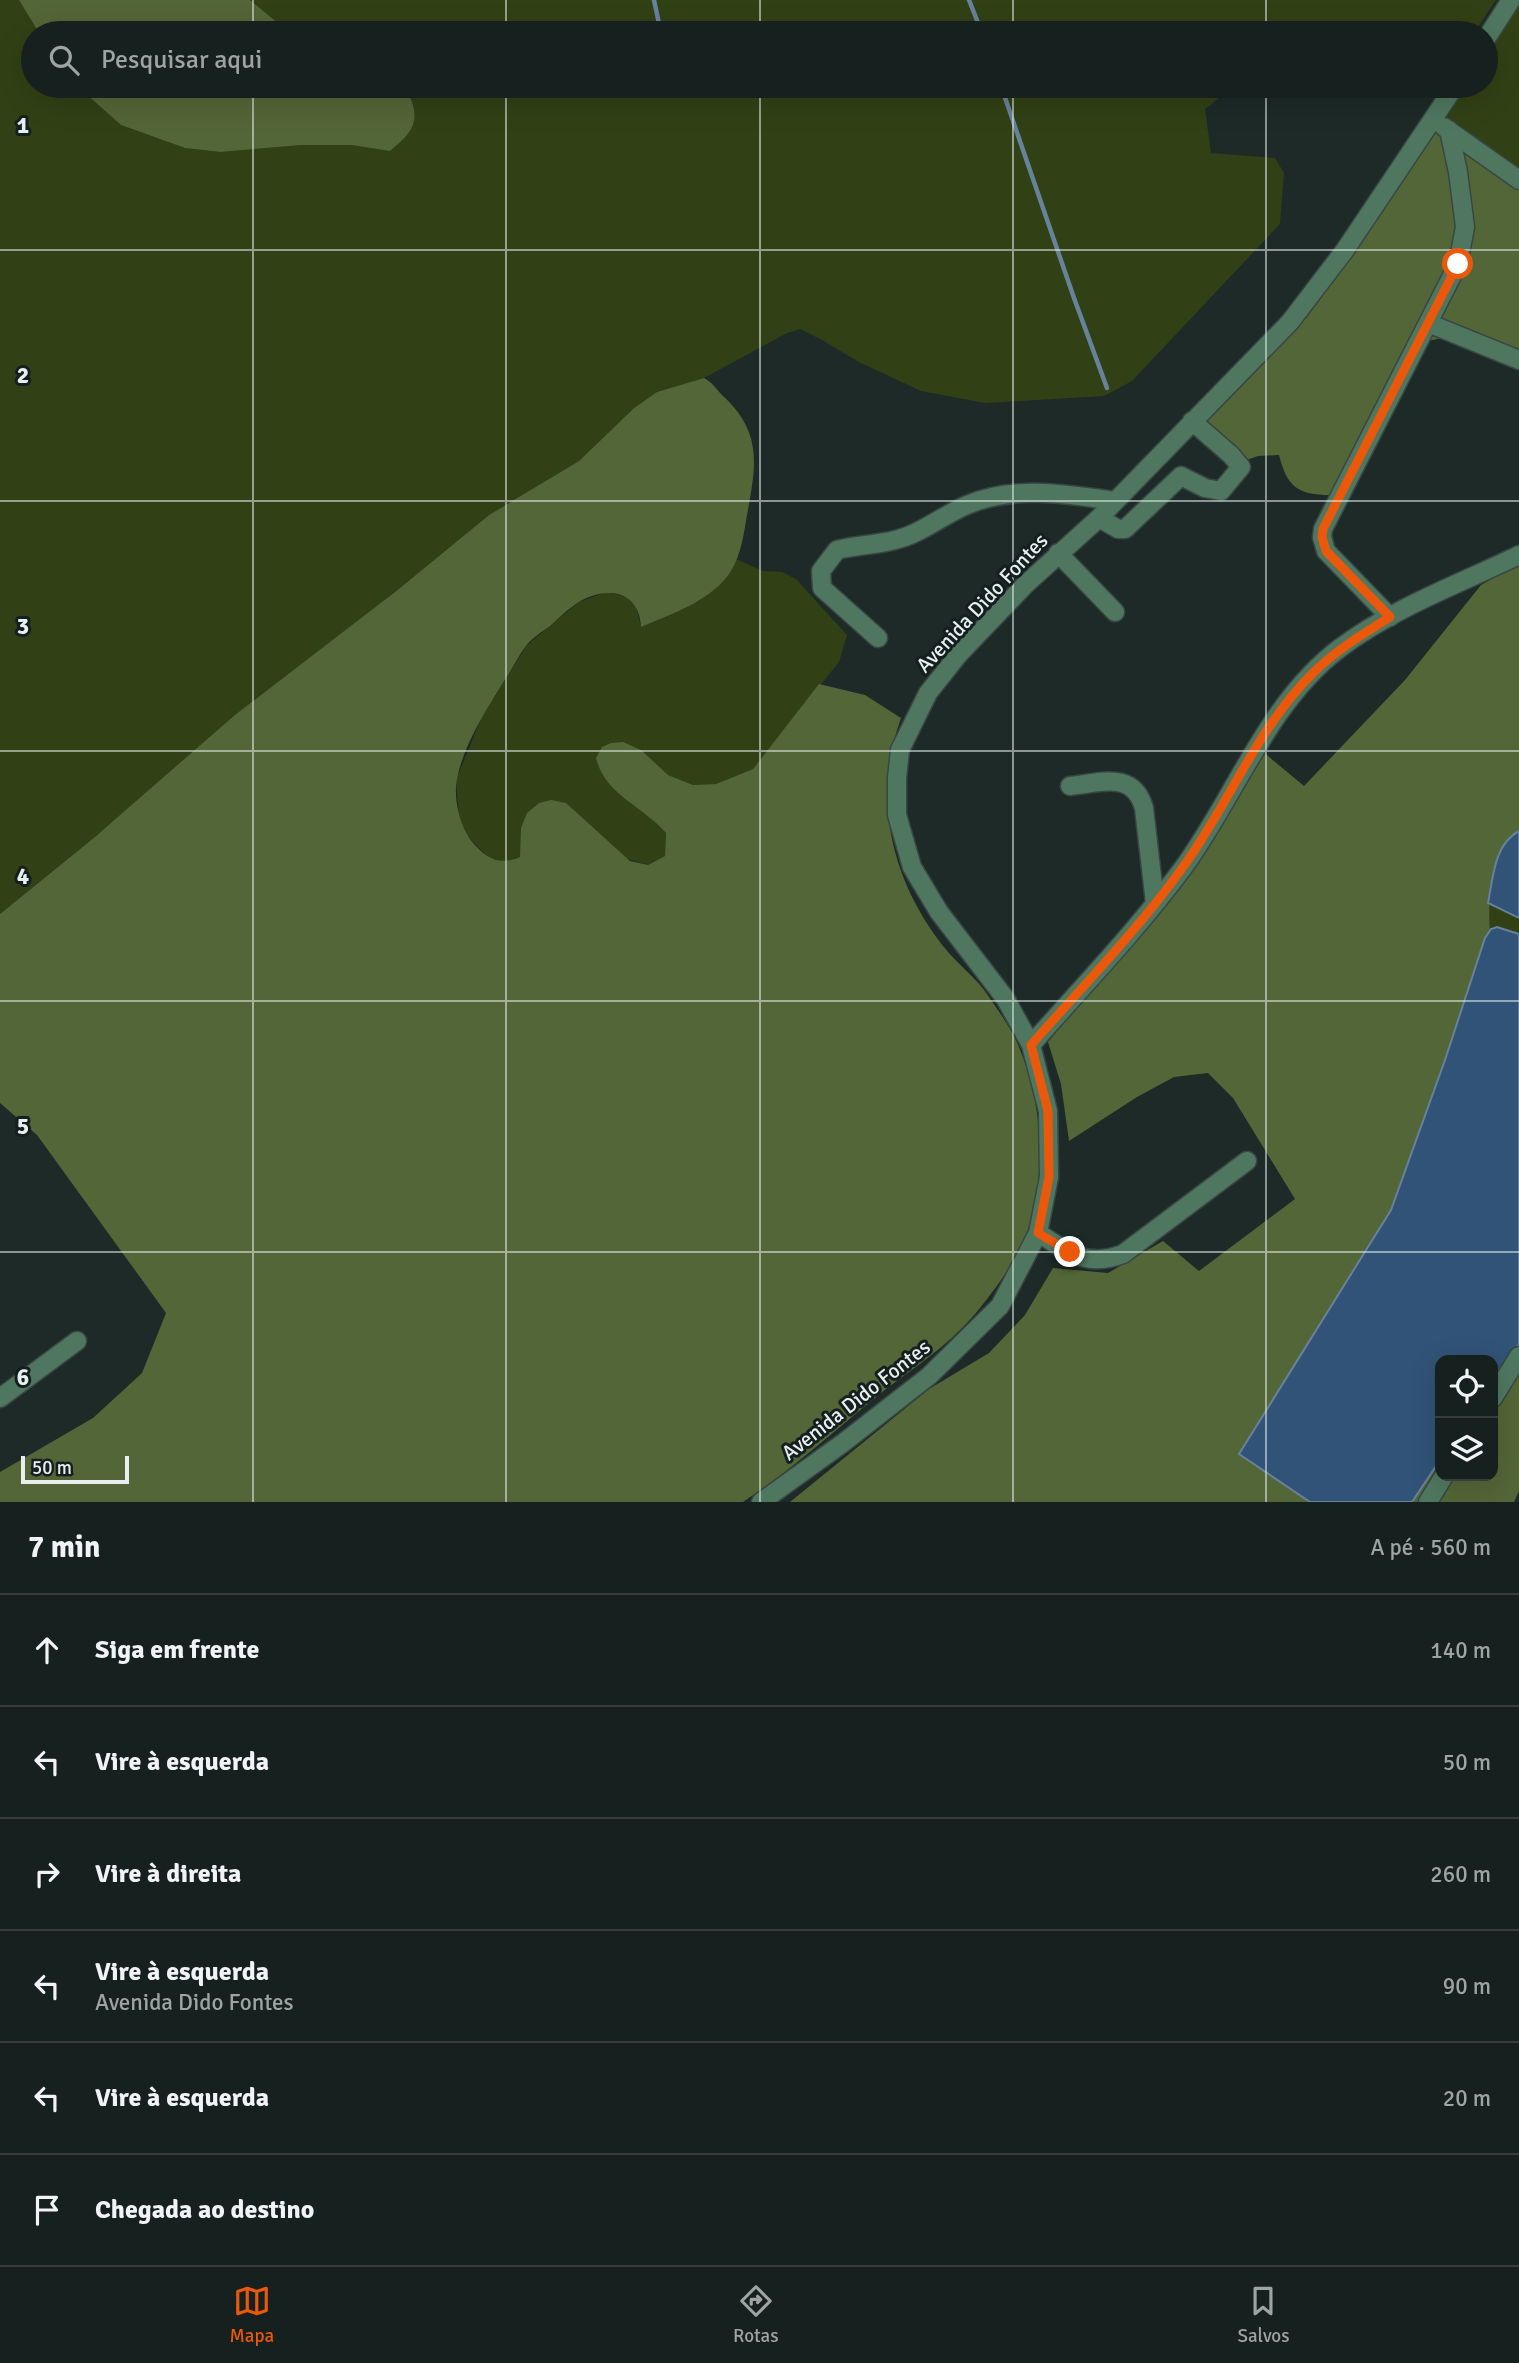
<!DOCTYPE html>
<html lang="pt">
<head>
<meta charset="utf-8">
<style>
  body { margin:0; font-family:Signika,sans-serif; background:#1f2827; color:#f1f3f6 }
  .controls { position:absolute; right:21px; bottom:21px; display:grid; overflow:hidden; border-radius:14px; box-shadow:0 7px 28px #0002 }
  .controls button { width:63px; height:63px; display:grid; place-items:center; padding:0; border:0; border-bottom:2px solid #353e3c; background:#16201e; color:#f1f3f6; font:35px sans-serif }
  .scale { position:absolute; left:21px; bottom:18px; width:108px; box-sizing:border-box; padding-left:7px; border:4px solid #e8f0ef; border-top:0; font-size:19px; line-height:24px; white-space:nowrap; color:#e8f0ef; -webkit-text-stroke:5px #14201f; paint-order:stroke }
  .stop { position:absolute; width:21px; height:21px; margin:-16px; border:5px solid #ea580c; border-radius:50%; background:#fff }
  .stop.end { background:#ea580c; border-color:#fff; box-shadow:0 2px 7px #0008 }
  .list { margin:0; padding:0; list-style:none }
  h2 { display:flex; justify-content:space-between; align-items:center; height:91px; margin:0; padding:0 28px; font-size:30px }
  h2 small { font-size:23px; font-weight:400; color:#9ea3a4 }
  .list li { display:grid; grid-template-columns:46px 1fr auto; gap:21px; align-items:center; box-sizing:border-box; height:112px; padding:0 28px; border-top:2px solid #353e3c }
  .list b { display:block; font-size:26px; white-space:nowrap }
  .list p { margin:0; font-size:23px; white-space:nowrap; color:#9ea3a4 }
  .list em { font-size:23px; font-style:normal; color:#9ea3a4 }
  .icon { flex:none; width:38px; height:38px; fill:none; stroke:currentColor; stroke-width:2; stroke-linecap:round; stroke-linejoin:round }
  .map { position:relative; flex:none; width:1519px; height:1502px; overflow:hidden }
  .search { position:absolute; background:#16201e; box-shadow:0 7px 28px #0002; left:21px; right:21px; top:21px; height:77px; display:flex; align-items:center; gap:18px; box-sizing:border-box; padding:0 24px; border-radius:38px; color:#9ea3a4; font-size:26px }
  .sheet { height:763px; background:#16201e }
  nav { display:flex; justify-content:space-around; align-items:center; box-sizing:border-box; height:98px; border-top:2px solid #353e3c; background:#16201e; font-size:19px; color:#9ea3a4 }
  nav a { display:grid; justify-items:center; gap:4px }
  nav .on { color:#ea580c }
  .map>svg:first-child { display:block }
  .green { fill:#314115 }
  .forest { fill:#536637 }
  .water { fill:#305377; stroke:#67829b; stroke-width:2 }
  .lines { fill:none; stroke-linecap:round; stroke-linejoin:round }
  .stream { stroke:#67829b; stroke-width:4.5 }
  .minor-casing { stroke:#394644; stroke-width:21 }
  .minor { stroke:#4f775f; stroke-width:18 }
  .route { stroke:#ea580c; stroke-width:9 }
  .grid { fill:none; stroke:#e8f0ef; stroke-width:2; stroke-opacity:0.55 }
  .labels { text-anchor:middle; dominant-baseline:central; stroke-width:6; stroke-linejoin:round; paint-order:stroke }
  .street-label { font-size:21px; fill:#e8f0ef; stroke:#14201f }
  .grid-label { font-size:23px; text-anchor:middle; font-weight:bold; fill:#e8f0ef; stroke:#14201f; stroke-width:6; stroke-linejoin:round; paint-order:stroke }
</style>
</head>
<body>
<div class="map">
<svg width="1519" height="1502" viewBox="0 0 1519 1502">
  <rect width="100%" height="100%" fill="#1d2a28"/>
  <!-- green -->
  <path class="green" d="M0 0H19L39 33H33V86H77L121 125 185 148 219 152 302 145H351L390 151C413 132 422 121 408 93L390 86H1242L1232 88 1205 109 1211 153 1275 158 1284 173 1280 224 1132 381 1104 396 985 403 921 391 859 362 822 340 800 329 787 333 704 378 657 392 634 408 579 461 489 515 0 914Z
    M250 0H1496L1474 33H290Z
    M1519 3V184L1437 125 1463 86H1486V51Z
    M1352 86H1440L1436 92Z
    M736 559 763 571 782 572 796 579 847 635 839 662 753 769 716 784 693 785 668 775 630 803 654 819 666 833 665 856 648 865 521 828 522 847 520 857 506 862 489 858 465 834 459 817 456 780 481 719 527 645 579 602 607 592 628 597 636 606 641 627C676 613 720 597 736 559Z
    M1488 903 1519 918V934L1497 927 1492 929 1490 933Z"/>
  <!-- forest -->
  <path class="forest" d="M19 0H250L290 33H39Z
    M77 86H390L408 93C422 121 413 132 390 151L351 145H302L220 152 185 148 121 125Z
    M1437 125 1519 184V358L1443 338 1421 342 1330 495C1298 495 1287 487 1279 455L1258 456 1244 461 1201 423 1307 317 1345 265Z
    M704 378C712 382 717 390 723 396 763 433 756 466 747 515 744 533 741 555 731 571 713 600 670 615 641 627 639 590 607 586 579 602 569 608 559 618 550 626 542 632 532 638 526 646 518 656 513 668 506 678 487 709 464 743 457 779 453 798 460 829 474 844 488 860 500 865 520 857L521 828 527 813 539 803 551 800 566 803 630 861 648 865 665 856 666 833C643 806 605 795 596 758L602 747 611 743 623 742 641 750 668 775 693 785 716 784 753 769 819 684 865 695 901 718C872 799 891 879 943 946 957 964 977 978 989 997 999 1012 1012 1029 1019 1047 1043 1106 1047 1172 1027 1233 1019 1258 982 1309 962 1328 937 1354 904 1374 876 1397 832 1433 790 1471 743 1502H0V1472L93 1418 142 1373 166 1313 37 1135 0 1103V914L96 836 235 715 395 592 489 515 579 461 634 408 657 392Z
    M1519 564V831C1488 848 1488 901 1490 933L1485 939 1445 1060 1391 1210 1240 1453 1310 1502H790L929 1389 989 1353 1025 1315 1053 1268 1108 1273 1163 1241 1199 1271 1295 1199 1233 1098 1208 1073 1174 1077 1137 1097 1069 1141 1061 1084 1048 1042 1201 853 1262 751 1304 786 1405 680 1481 585Z
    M1519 1344V1491L1514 1502H1412L1440 1460V1476H1493V1383Z"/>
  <!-- water -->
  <path class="water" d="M1519 831V918L1488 903C1493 878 1494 844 1519 831Z
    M1497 927 1519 934V1344L1493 1383V1360H1440V1460L1412 1502H1310L1239 1454 1391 1210 1445 1060 1485 938 1491 929Z"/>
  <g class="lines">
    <!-- stream -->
    <path class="stream" d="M654 0 661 33
      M969 0 982 33
      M670 86 671 93
      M1001 86 1074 298 1107 388"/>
    <defs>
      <path id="minor" d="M1486 39 1511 0
        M1444 127 1519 180
        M1428 323 1519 360
        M1099 518 1118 529H1125L1181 476 1205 488 1221 491 1241 467 1231 455 1192 421
        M1058 553 1115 612
        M1390 617 1326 551 1322 537 1323 529 1458 264 1465 227 1458 172 1449 130
        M878 638 822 588 821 571 837 550C856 545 876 545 895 540 921 534 943 515 967 505 1014 485 1066 494 1115 501
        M1070 786C1101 783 1133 770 1144 808L1155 903
        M1031 1045C1082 987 1137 930 1183 868 1235 797 1268 702 1340 648 1393 608 1459 584 1519 555
        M1038 1233C1069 1252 1086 1268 1123 1254L1247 1161
        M0 1398 77 1341
        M1493 1398 1519 1356
        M761 1502 843 1443 929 1376 1000 1306 1038 1233 1049 1177 1048 1111 1031 1045 1005 998 939 912 912 867 897 815V778L900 750 928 693 959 654 1026 584 1099 518 1290 322 1345 250 1455 86
        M1428 1502 1444 1476"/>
    </defs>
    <!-- minor casing -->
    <use href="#minor" class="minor-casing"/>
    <!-- minor -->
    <use href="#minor" class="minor"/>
  </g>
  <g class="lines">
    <!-- route -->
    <path class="route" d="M1070 1252 1038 1233 1049 1177 1048 1111 1031 1045C1082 987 1138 930 1183 867 1229 804 1257 728 1313 673 1336 650 1363 634 1390 617L1326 551 1322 537 1323 529 1458 264"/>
  </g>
  <!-- grid -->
  <path class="grid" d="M253 0V33M506 0V33M760 0V33M1013 0V33M1266 0V33M253 86V1502M506 86V1502M760 86V1502M1013 86V1502M1266 86V1502M0 250H1519M0 501H1519M0 751H1519M0 1001H1519M0 1252H1519"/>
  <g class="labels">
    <!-- street labels -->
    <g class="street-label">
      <text transform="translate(982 603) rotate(-47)">Avenida Dido Fontes</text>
      <text transform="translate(856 1400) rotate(-38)">Avenida Dido Fontes</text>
    </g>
  </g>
  <g class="grid-label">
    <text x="23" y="133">1</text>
    <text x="23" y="383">2</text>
    <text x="23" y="634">3</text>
    <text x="23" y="884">4</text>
    <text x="23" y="1134">5</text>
    <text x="23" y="1385">6</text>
  </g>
</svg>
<div class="controls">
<button><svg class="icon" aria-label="locate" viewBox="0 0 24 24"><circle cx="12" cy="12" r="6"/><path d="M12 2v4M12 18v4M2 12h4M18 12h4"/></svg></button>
<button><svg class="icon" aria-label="layers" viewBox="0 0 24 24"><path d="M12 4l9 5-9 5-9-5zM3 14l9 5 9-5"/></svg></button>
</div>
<div class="scale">50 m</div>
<div class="stop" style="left:1458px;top:264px"></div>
<div class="stop end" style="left:1070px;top:1252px"></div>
<div class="search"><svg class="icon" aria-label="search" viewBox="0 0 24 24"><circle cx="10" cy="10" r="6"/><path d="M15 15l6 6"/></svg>Pesquisar aqui</div>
</div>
<section class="sheet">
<h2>7 min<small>A pé · 560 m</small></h2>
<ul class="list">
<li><svg class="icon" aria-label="ahead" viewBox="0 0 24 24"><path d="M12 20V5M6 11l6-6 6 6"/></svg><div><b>Siga em frente</b></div><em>140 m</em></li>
<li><svg class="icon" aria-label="left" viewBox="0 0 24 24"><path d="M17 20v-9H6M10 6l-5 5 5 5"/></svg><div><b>Vire à esquerda</b></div><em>50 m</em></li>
<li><svg class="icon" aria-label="right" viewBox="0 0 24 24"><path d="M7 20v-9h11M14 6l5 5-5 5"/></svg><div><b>Vire à direita</b></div><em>260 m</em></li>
<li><svg class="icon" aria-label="left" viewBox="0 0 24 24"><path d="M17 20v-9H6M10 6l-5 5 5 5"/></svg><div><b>Vire à esquerda</b><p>Avenida Dido Fontes</p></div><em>90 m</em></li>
<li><svg class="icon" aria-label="left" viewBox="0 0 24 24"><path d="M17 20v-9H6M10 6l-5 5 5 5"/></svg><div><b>Vire à esquerda</b></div><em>20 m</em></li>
<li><svg class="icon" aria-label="arrive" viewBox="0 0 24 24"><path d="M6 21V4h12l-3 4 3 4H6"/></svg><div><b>Chegada ao destino</b></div></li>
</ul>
</section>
<nav>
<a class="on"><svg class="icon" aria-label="map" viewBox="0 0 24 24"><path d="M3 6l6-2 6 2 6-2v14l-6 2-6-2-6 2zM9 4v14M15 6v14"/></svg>Mapa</a>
<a><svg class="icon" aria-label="directions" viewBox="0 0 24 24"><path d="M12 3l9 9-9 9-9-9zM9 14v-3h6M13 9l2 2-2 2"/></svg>Rotas</a>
<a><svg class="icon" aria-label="saved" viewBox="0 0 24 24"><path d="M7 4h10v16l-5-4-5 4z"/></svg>Salvos</a>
</nav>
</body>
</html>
